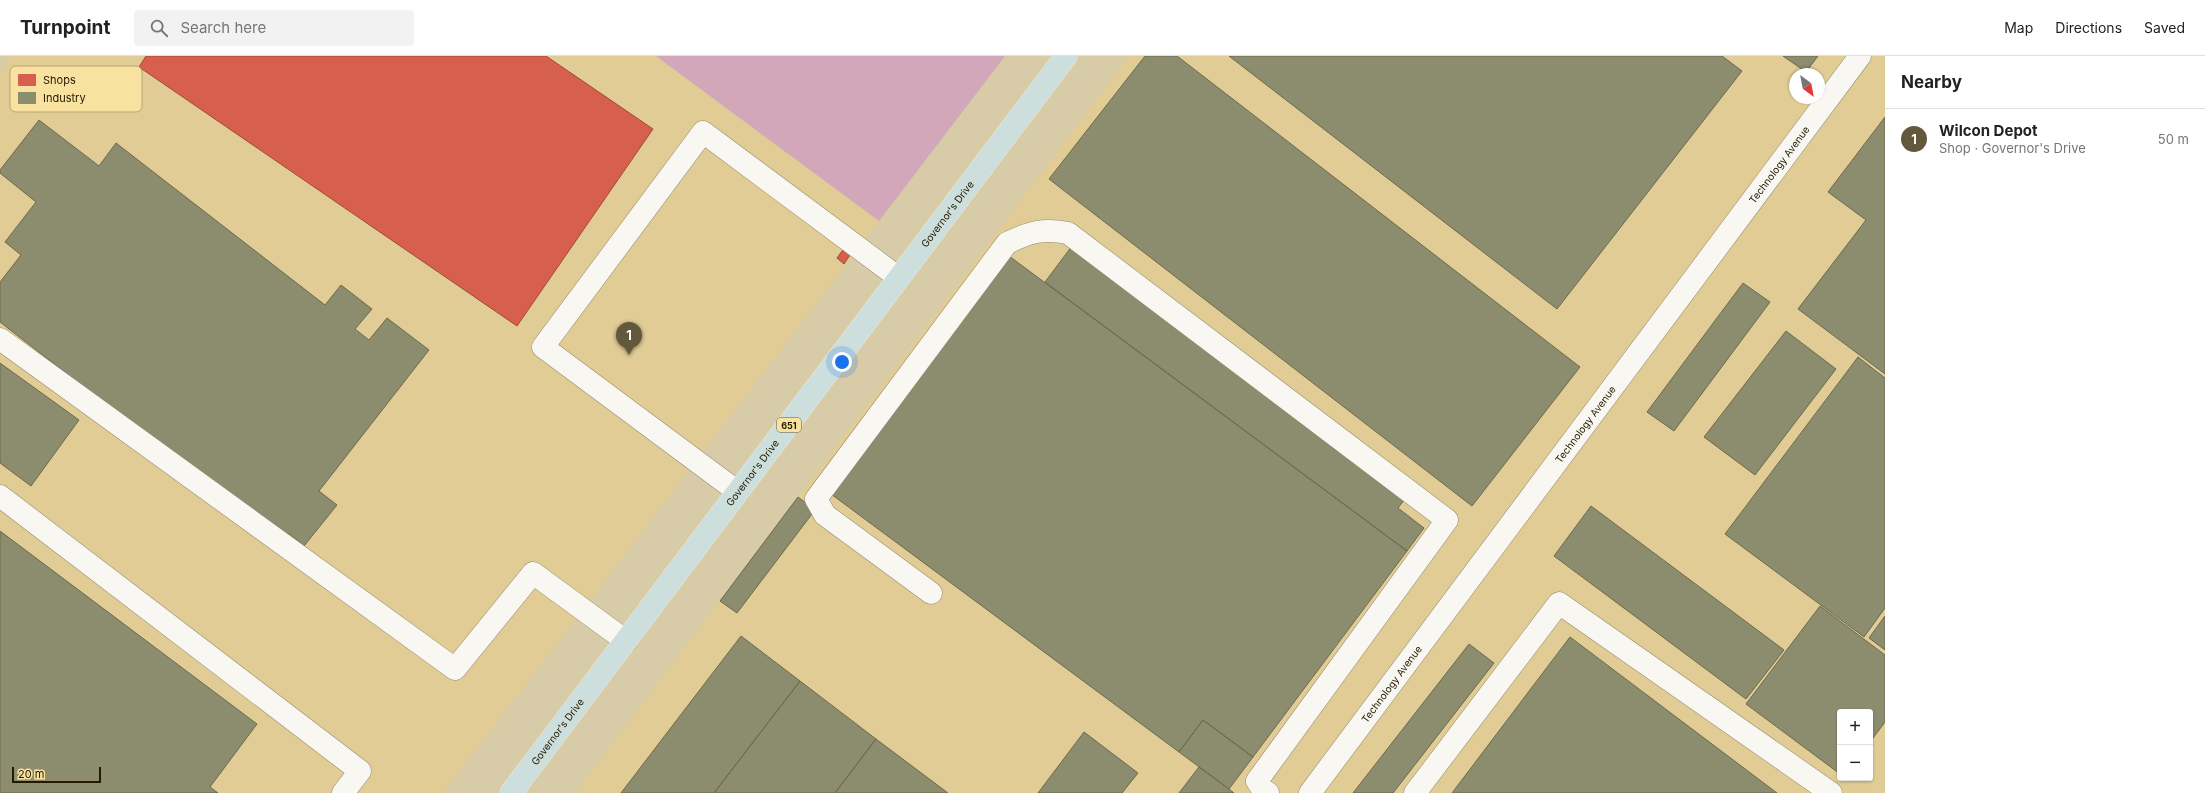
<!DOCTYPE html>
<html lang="en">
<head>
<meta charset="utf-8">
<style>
  body { margin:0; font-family:Inter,sans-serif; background:#f2f2f2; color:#222 }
  .controls { position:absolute; right:12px; bottom:12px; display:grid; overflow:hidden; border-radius:4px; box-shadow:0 1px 3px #0004 }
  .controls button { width:36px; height:36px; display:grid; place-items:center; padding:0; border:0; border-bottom:1px solid #e0e0e0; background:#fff; color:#222; font:20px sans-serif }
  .compass { position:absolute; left:1789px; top:12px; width:36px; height:36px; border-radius:50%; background:#fff; box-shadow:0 1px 3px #0004; rotate:148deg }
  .scale { position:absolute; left:12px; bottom:10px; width:89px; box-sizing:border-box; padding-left:4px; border:2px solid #231a01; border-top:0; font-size:11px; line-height:14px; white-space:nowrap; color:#231a01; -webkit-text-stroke:3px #f9e1a0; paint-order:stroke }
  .you { position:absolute; left:842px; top:306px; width:14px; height:14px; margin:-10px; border:3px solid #fff; border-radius:50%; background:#1a73e8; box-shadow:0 0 0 6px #1a73e833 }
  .badge { display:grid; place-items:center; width:26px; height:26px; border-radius:50%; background:#62583b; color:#fff; font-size:13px; font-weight:700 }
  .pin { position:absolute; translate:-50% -33px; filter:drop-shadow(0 1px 2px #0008) }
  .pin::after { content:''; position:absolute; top:21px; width:14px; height:12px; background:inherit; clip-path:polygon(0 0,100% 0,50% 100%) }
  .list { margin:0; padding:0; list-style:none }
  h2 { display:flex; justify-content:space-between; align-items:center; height:52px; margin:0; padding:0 16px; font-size:17px }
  h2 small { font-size:13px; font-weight:400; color:#767676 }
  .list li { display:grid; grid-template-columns:26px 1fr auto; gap:12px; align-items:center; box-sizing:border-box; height:60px; padding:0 16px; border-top:1px solid #e0e0e0 }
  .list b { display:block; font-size:15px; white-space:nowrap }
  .list p { margin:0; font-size:13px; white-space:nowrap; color:#767676 }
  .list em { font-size:13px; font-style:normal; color:#767676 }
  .icon { flex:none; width:22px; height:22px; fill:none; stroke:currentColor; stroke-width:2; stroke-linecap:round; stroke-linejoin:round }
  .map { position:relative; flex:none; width:1885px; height:737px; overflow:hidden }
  header { display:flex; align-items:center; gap:24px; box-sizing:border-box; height:56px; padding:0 20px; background:#fff; border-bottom:1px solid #e0e0e0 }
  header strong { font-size:19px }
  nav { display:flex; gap:22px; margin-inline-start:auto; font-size:14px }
  .search { width:280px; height:36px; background:#f2f2f2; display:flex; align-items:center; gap:10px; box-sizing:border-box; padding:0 14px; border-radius:4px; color:#767676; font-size:15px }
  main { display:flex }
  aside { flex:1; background:#fff }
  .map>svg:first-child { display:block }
  .built { fill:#e0cc94; fill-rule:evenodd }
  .green { fill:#d1a7b9 }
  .shops { fill:#d6604d; stroke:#a04b36 }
  .industry { fill:#8c8c6e; stroke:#6c6a4d }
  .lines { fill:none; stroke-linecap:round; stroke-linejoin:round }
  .minor-casing { stroke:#948a6e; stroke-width:23 }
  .highway-casing { stroke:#ede8d8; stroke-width:23 }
  .minor { stroke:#f9f7f2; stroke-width:22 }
  .highway { stroke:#cddfdd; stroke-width:22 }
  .labels { text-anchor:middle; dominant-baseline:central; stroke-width:4; stroke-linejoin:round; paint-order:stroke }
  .shield { fill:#f9e1a0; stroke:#635631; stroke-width:1 }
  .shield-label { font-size:9px; font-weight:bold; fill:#231a01 }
  .street-label { font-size:10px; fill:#231a01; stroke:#f9e1a0 }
  .key { fill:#f9e1a0; stroke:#b9a570; stroke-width:1 }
  .key-label { font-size:11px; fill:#231a01 }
</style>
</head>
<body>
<header>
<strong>Turnpoint</strong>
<div class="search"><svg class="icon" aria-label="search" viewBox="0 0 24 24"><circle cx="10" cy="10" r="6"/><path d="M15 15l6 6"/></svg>Search here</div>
<nav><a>Map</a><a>Directions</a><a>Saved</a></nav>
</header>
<main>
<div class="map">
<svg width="1885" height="737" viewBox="0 0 1885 737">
  <rect width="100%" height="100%" fill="#d8cba8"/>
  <!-- built -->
  <path class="built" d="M11 0H656L879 165 443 737H0V20Z
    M1129 0H1885V737H575ZM1795 18H1819V42H1795ZM1840 656H1870V722H1840Z"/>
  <!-- green -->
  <path class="green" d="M656 0H1005L879 165Z"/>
  <!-- shops -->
  <path class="shops" d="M146 0H546L653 73 517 270 139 11Z
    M845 191 852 196 844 208 837 202Z"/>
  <!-- industry -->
  <path class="industry" d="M1145 0H1177L1580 311 1472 450 1049 123Z
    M1229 0H1722L1742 15 1557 253Z
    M1783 0H1818L1806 16Z
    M1885 61V318L1798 253 1866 164 1828 136Z
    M39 64 99 110 116 87 325 249 341 229 372 253 355 273 369 284 387 262 429 294 319 435 337 449 304 490 288 477 282 484 0 266V226L21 199 5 186 36 146 0 117V114Z
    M1072 190 1408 439 1398 452 1424 472 1407 495 1045 226Z
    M1009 200 1407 495 1253 701 1203 664 1179 696 831 438Z
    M1743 227 1770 246 1674 375 1647 356Z
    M1786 275 1836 313 1755 419 1704 381Z
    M1858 301 1885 322V552L1864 581 1725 478Z
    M0 307 79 364 31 430 0 407Z
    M798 441 815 454 737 557 720 545Z
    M1591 450 1784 594 1746 643 1554 500Z
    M0 475 257 668 210 731 218 737H0Z
    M1820 550 1885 599V666L1870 686V656H1840V718L1746 648Z
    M1885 560V594L1869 582Z
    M741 580 800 625 714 737H621Z
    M1570 581 1777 737H1452Z
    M1469 588 1494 607 1393 737H1353Z
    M800 625 876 683 835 737H714Z
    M1203 664 1253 701 1229 733 1179 696Z
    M1084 676 1138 717 1122 737H1038Z
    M876 683 948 737H835Z
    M1199 711 1229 733 1234 737H1179Z"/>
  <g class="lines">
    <defs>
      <g id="minor">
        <path d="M0 283 455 613 533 517 626 585"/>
        <path d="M738 436 543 291 703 76 899 222"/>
        <path d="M0 440 360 715 343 737"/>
        <path d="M931 537 825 459 816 443 1007 187C1030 176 1043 172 1068 177L1447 464 1257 725 1262 733 1268 737"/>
        <path id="s1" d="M1310 737 1860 0"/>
        <path d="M1415 737 1559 547 1831 737"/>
      </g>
      <g id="highway">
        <path id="s2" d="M511 737 1066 0"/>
      </g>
    </defs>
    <!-- minor casing -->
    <use href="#minor" class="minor-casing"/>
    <!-- highway casing -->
    <use href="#highway" class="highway-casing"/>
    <!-- minor -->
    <use href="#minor" class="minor"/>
    <!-- highway -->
    <use href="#highway" class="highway"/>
  </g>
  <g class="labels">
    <!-- shield labels -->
    <rect class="shield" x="777" y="362" width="24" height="14" rx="3"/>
    <g class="shield-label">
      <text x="789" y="369">651</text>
    </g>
    <!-- street labels -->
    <g class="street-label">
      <text stroke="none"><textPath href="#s1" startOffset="784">Technology Avenue</textPath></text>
      <text stroke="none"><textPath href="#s2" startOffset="725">Governor's Drive</textPath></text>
      <text stroke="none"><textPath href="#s1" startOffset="460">Technology Avenue</textPath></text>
      <text stroke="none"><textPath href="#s2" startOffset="401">Governor's Drive</textPath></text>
      <text stroke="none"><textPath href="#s1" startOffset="136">Technology Avenue</textPath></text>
      <text stroke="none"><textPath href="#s2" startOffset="77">Governor's Drive</textPath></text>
    </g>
  </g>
  <!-- legend -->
  <rect x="10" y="10" width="132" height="46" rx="6" class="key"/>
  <rect x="18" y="18" width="18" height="12" fill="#d6604d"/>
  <rect x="18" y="36" width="18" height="12" fill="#8c8c6e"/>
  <g class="key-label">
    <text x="43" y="28">Shops</text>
    <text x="43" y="46">Industry</text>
  </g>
</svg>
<div class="controls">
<button>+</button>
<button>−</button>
</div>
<svg class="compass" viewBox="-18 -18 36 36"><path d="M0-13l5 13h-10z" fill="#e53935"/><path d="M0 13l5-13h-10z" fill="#767676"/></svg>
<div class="scale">20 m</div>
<div class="you"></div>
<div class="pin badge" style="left:629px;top:299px">1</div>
</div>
<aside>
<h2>Nearby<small></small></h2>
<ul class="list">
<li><span class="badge">1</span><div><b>Wilcon Depot</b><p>Shop · Governor's Drive</p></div><em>50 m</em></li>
</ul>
</aside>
</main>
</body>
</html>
